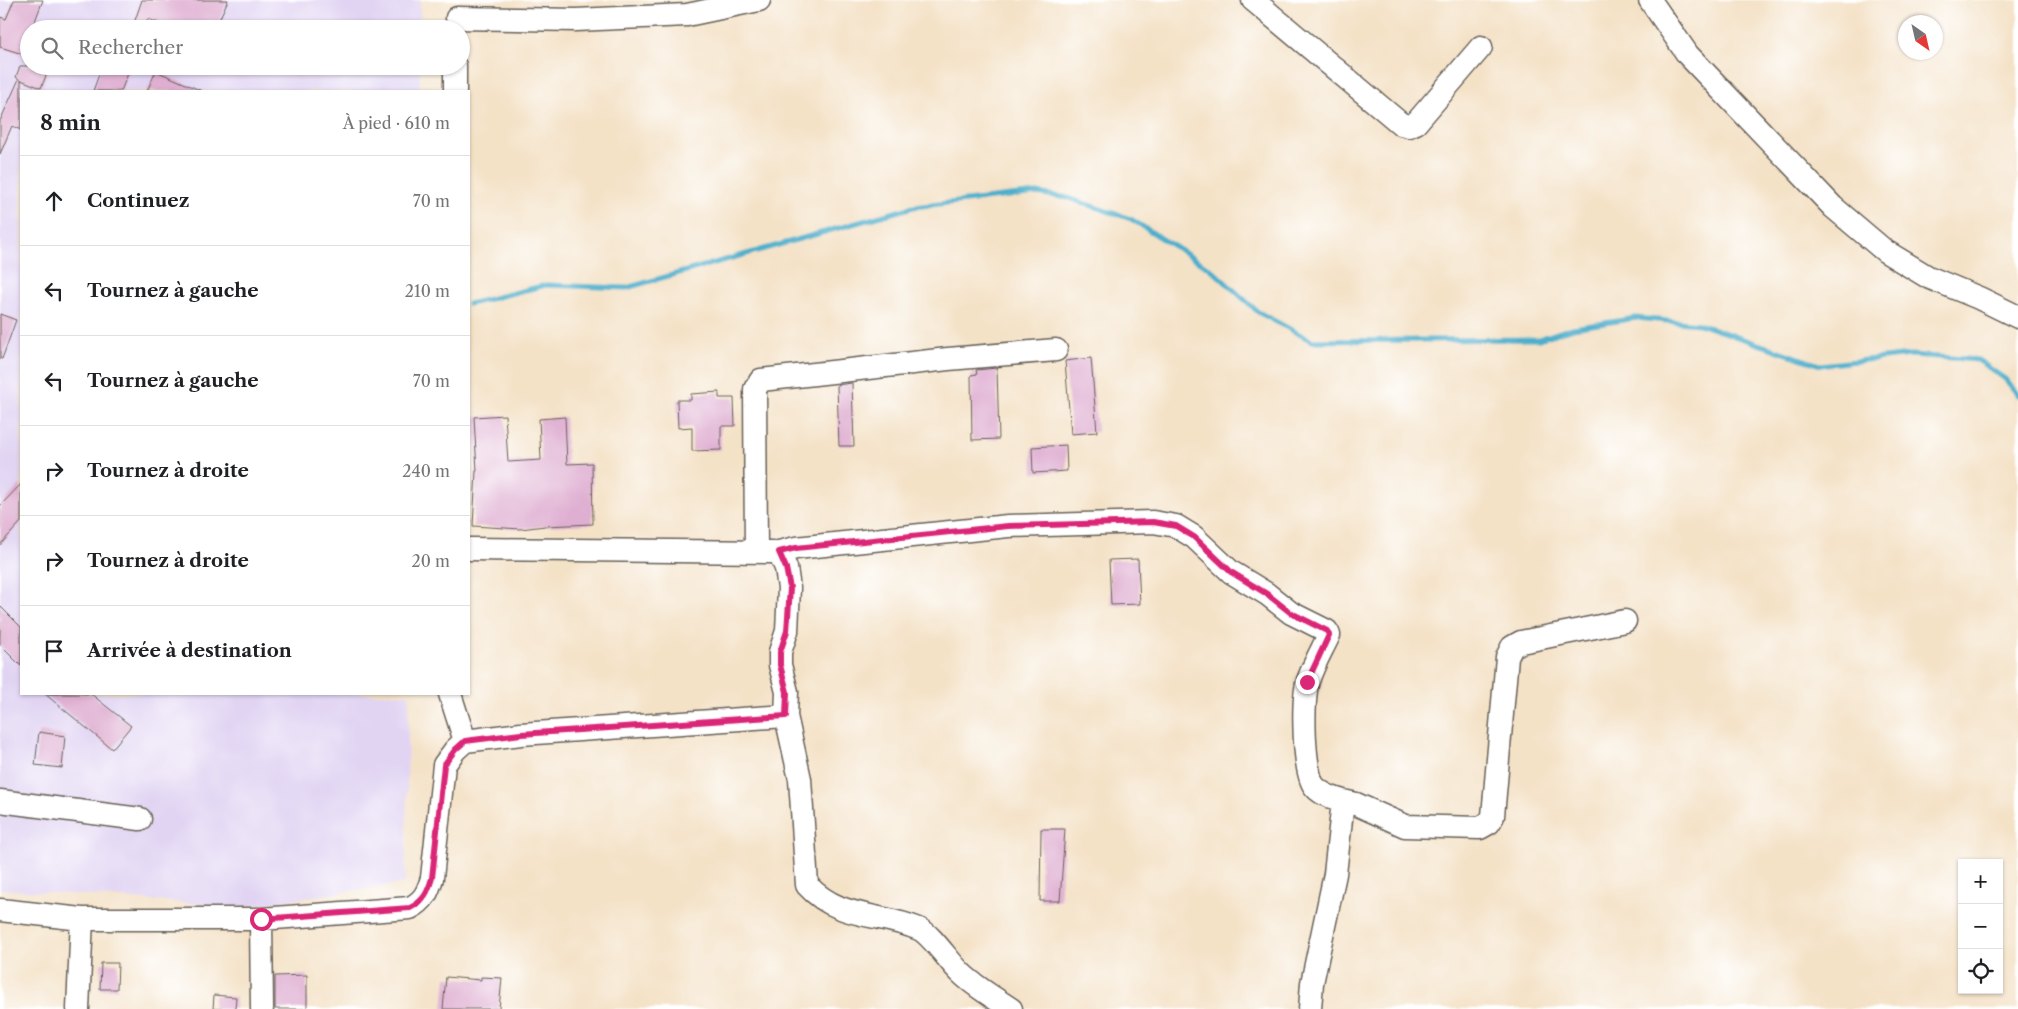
<!DOCTYPE html>
<html lang="fr">
<head>
<meta charset="utf-8">
<style>
  body { margin:0; font-family:"Libre Caslon Text",serif; background:#f6f6f6; color:#202124 }
  .controls { position:absolute; right:15px; bottom:15px; display:grid; overflow:hidden; border-radius:0px; box-shadow:0 1px 4px #0004 }
  .controls button { width:45px; height:45px; display:grid; place-items:center; padding:0; border:0; border-bottom:1px solid #e0e0e0; background:#fff; color:#202124; font:25px sans-serif }
  .compass { position:absolute; left:1898px; top:15px; width:45px; height:45px; border-radius:50%; background:#fff; box-shadow:0 1px 4px #0004; rotate:146deg }
  .stop { position:absolute; width:15px; height:15px; margin:-11px; border:4px solid #db2777; border-radius:50%; background:#fff }
  .stop.end { background:#db2777; border-color:#fff; box-shadow:0 1px 5px #0008 }
  .list { margin:0; padding:0; list-style:none }
  h2 { display:flex; justify-content:space-between; align-items:center; height:65px; margin:0; padding:0 20px; font-size:21px }
  h2 small { font-size:16px; font-weight:400; color:#757577 }
  .list li { display:grid; grid-template-columns:32px 1fr auto; gap:15px; align-items:center; box-sizing:border-box; height:90px; padding:0 20px; border-top:1px solid #e0e0e0 }
  .list b { display:block; font-size:19px; white-space:nowrap }
  .list em { font-size:16px; font-style:normal; color:#757577 }
  .icon { flex:none; width:28px; height:28px; fill:none; stroke:currentColor; stroke-width:2; stroke-linecap:round; stroke-linejoin:round }
  .map { position:relative; flex:none; width:2018px; height:1009px; overflow:hidden }
  .search { position:absolute; background:#fff; box-shadow:0 1px 4px #0004; left:20px; top:20px; width:450px; height:55px; display:flex; align-items:center; gap:12px; box-sizing:border-box; padding:0 18px; border-radius:28px; color:#757577; font-size:19px }
  .panel { position:absolute; background:#fff; box-shadow:0 1px 4px #0004; left:20px; top:90px; width:450px; height:605px; border-radius:0px }
  .map>svg:first-child { display:block }
  .built { fill:#e1d4f3 }
  .lines { fill:none; stroke-linecap:round; stroke-linejoin:round }
  .stream { stroke:#4dafcc; stroke-width:5 }
  .building { fill:#dfafd1 }
  .minor-casing { stroke:#686158; stroke-width:25 }
  .minor { stroke:#fff; stroke-width:22 }
  .route { stroke:#db2777; stroke-width:6 }
</style>
</head>
<body>
<div class="map">
<svg width="2018" height="1009" viewBox="0 0 2018 1009">
  <rect width="100%" height="100%" fill="#fff"/>
  <filter id="ink" filterUnits="userSpaceOnUse"><feTurbulence type="fractalNoise" baseFrequency=".02" numOctaves="2"/><feDisplacementMap in="SourceGraphic" scale="10" xChannelSelector="R" yChannelSelector="G"/><feConvolveMatrix kernelMatrix="1 2 1 2 8 2 1 2 1" color-interpolation-filters="sRGB"/></filter>
  <filter id="wash" filterUnits="userSpaceOnUse"><feTurbulence type="fractalNoise" baseFrequency=".0096" numOctaves="4" result="noise"/><feDisplacementMap in="SourceGraphic" scale="20" xChannelSelector="R" yChannelSelector="G"/><feGaussianBlur stdDeviation="1.12" result="paint"/><feColorMatrix in="noise" values="0 0 0 0 0 0 0 0 0 0 0 0 0 0 0 0 0 1.4 0 .05"/><feComposite in="paint" operator="in"/></filter>
  <g filter="url(#wash)">
    <rect width="100%" height="100%" fill="#f4e2c7"/>
    <!-- built -->
    <path class="built" d="M0 0H420V29H29V66H420V91H21V694H409L405 883 240 907 0 889Z"/>
    <g class="lines">
      <!-- stream -->
      <path class="stream" d="M469 304 546 285 626 288 913 207 1037 193 1068 198 1131 219 1212 270 1258 312 1312 341 1539 339 1573 328 1636 318 1699 324 1820 365 1911 355 1978 360 2005 379 2018 395"/>
    </g>
    <g id="blocks">
      <!-- building -->
      <path class="building" d="M14 0H43L32 29H29V56L0 47V17L6 19Z
        M142 0H228L215 29H169V27L148 19 144 29H132Z
        M20 66H50L41 88 21 80V130L12 126 0 154V121L19 79 16 77Z
        M102 66H131L121 91H93Z
        M156 71 202 91H147Z
        M0 314 16 320 2 359 0 358Z
        M1091 358 1097 432 1071 434 1065 361Z
        M997 368 999 439 972 440 971 375 977 374 976 370Z
        M852 383 854 446H839L837 385Z
        M719 392V398H734L735 426H721V450L692 451V427L678 428 677 400H691V394Z
        M505 415 508 462 541 460 539 419 565 417 567 464 592 463 593 524 545 526 521 529 473 526 476 471H477L474 417Z
        M1066 445 1067 471 1033 473 1032 447Z
        M21 484V522L0 545V506Z
        M1138 559 1140 604 1111 605 1109 560Z
        M0 606 21 627V666L0 645Z
        M45 694H91L131 726 112 749Z
        M39 732 65 736 62 768 35 765Z
        M1041 829H1065L1060 901H1040Z
        M101 963H118L117 989H100Z
        M307 975V1009H275V976Z
        M446 977 481 980V977L502 978 499 1009H443Z
        M214 995 236 997 235 1009H213Z"/>
    </g>
  </g>
  <g filter="url(#ink)">
    <use href="#blocks" fill-opacity="0" stroke="#686158" stroke-width="1"/>
    <g class="lines">
      <defs>
        <path id="minor" d="M1253 0 1401 124 1409 126 1416 123 1481 47
          M1650 0 1688 55 1833 207 1885 251 1928 277 1979 298 2018 317
          M457 18 576 20 687 15 759 0
          M455 91V66
          M469 549 771 552
          M756 552 755 389 761 380 948 359 1056 350
          M450 694 465 741
          M0 801 140 819
          M1343 801 1356 804 1405 826 1480 828 1489 823 1493 816 1507 657 1512 647 1521 642 1625 621
          M0 910 82 919H261L410 908C424 901 428 892 432 878L444 765 455 750 465 741 521 734 786 716
          M261 919 262 1009
          M78 1009 82 919
          M1011 1009C995 998 975 987 961 973 950 963 931 934 919 929 878 912 839 920 807 885L800 779 786 716 787 692 780 665V652L787 631 789 588 786 568 779 552 796 548 1008 526 1153 522 1176 526 1194 537 1231 572 1267 594 1291 613 1327 631 1329 635C1322 650 1313 665 1308 681 1302 698 1303 775 1315 787 1322 795 1333 798 1343 801L1335 874 1312 983 1310 1009"/>
      </defs>
      <!-- minor casing -->
      <use href="#minor" class="minor-casing"/>
      <!-- minor -->
      <use href="#minor" class="minor"/>
    </g>
  </g>
  <g class="lines" filter="url(#ink)">
    <!-- route -->
    <path class="route" d="M261 919 410 908C424 901 428 892 432 878L444 765 455 750 465 741 521 734 786 716 787 692 780 665V652L787 631 790 588 786 568 779 552 796 548 1008 526 1153 522 1176 526 1194 537 1231 572 1267 594 1291 613 1327 631 1329 635 1307 682"/>
  </g>
</svg>
<div class="controls">
<button>+</button>
<button>−</button>
<button><svg class="icon" aria-label="locate" viewBox="0 0 24 24"><circle cx="12" cy="12" r="6"/><path d="M12 2v4M12 18v4M2 12h4M18 12h4"/></svg></button>
</div>
<svg class="compass" viewBox="-18 -18 36 36"><path d="M0-13l5 13h-10z" fill="#e53935"/><path d="M0 13l5-13h-10z" fill="#757577"/></svg>
<div class="stop" style="left:261px;top:919px"></div>
<div class="stop end" style="left:1307px;top:682px"></div>
<div class="search"><svg class="icon" aria-label="search" viewBox="0 0 24 24"><circle cx="10" cy="10" r="6"/><path d="M15 15l6 6"/></svg>Rechercher</div>
<section class="panel">
<h2>8 min<small>À pied · 610 m</small></h2>
<ul class="list">
<li><svg class="icon" aria-label="ahead" viewBox="0 0 24 24"><path d="M12 20V5M6 11l6-6 6 6"/></svg><div><b>Continuez</b></div><em>70 m</em></li>
<li><svg class="icon" aria-label="left" viewBox="0 0 24 24"><path d="M17 20v-9H6M10 6l-5 5 5 5"/></svg><div><b>Tournez à gauche</b></div><em>210 m</em></li>
<li><svg class="icon" aria-label="left" viewBox="0 0 24 24"><path d="M17 20v-9H6M10 6l-5 5 5 5"/></svg><div><b>Tournez à gauche</b></div><em>70 m</em></li>
<li><svg class="icon" aria-label="right" viewBox="0 0 24 24"><path d="M7 20v-9h11M14 6l5 5-5 5"/></svg><div><b>Tournez à droite</b></div><em>240 m</em></li>
<li><svg class="icon" aria-label="right" viewBox="0 0 24 24"><path d="M7 20v-9h11M14 6l5 5-5 5"/></svg><div><b>Tournez à droite</b></div><em>20 m</em></li>
<li><svg class="icon" aria-label="arrive" viewBox="0 0 24 24"><path d="M6 21V4h12l-3 4 3 4H6"/></svg><div><b>Arrivée à destination</b></div></li>
</ul>
</section>
</div>
</body>
</html>
